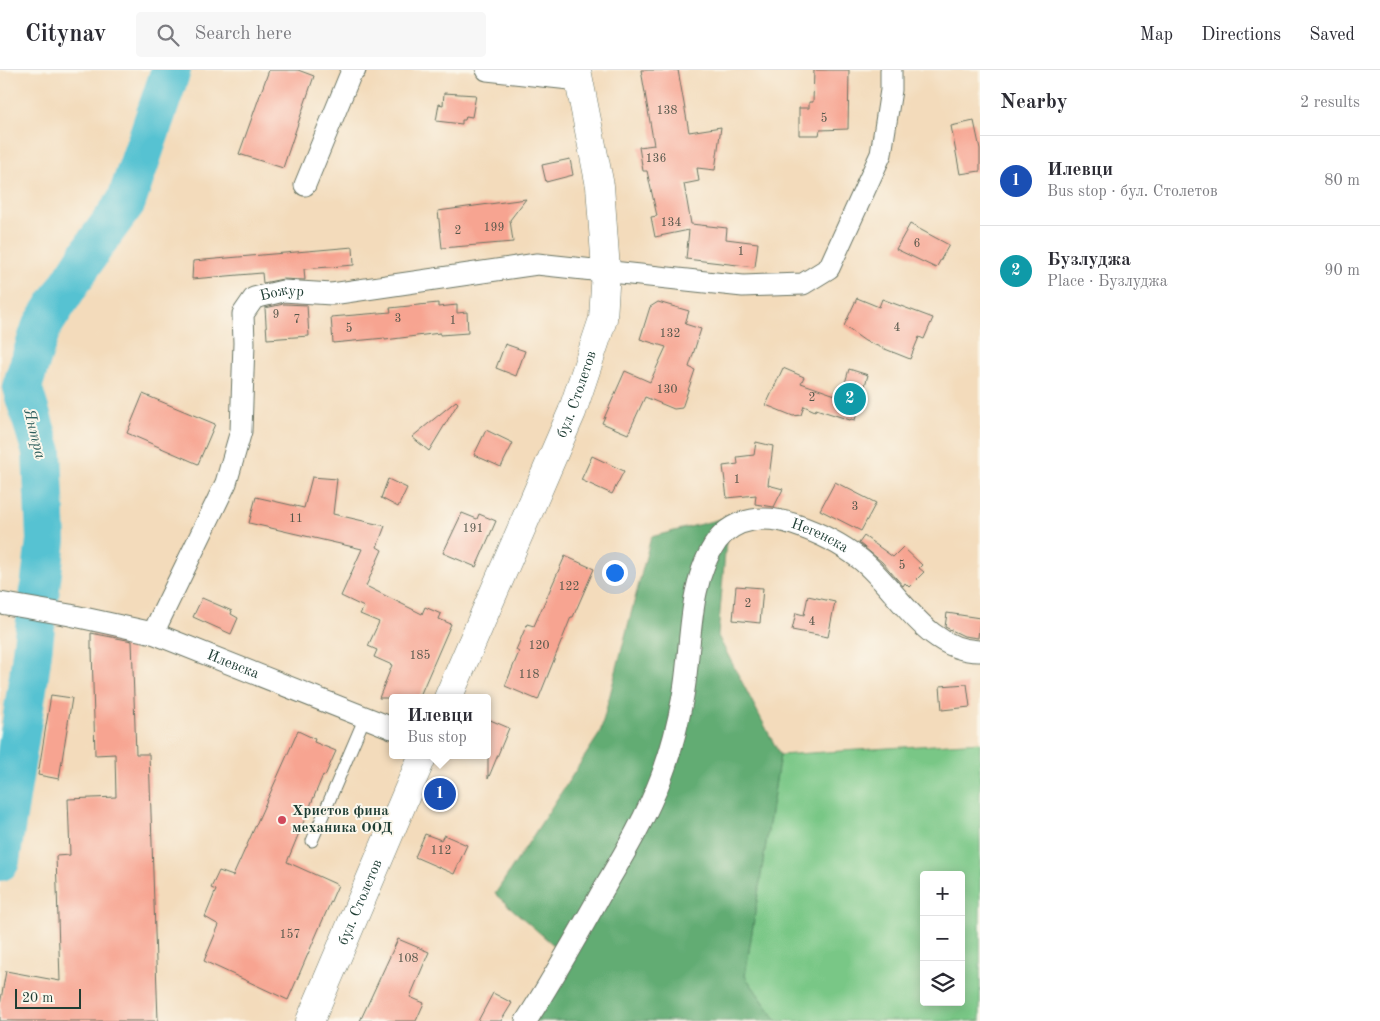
<!DOCTYPE html>
<html lang="en">
<head>
<meta charset="utf-8">
<style>
  body { margin:0; font-family:"Old Standard TT",serif; background:#f7f7f7; color:#2b2b33 }
  .controls { position:absolute; right:15px; bottom:15px; display:grid; overflow:hidden; border-radius:5px; box-shadow:0 2px 12px #0003 }
  .controls button { width:45px; height:45px; display:grid; place-items:center; padding:0; border:0; border-bottom:1px solid #e1e1e2; background:#fff; color:#2b2b33; font:25px sans-serif }
  .scale { position:absolute; left:15px; bottom:12px; width:66px; box-sizing:border-box; padding-left:5px; border:2px solid #1f3d34; border-top:0; font-size:14px; line-height:18px; white-space:nowrap; color:#1f3d34; -webkit-text-stroke:4px #fbf7ec; paint-order:stroke }
  .you { position:absolute; left:614px; top:502px; width:18px; height:18px; margin:-12px; border:4px solid #fff; border-radius:50%; background:#1a73e8; box-shadow:0 0 0 8px #1a73e833 }
  .badge { display:grid; place-items:center; width:32px; height:32px; border-radius:50%; background:#d1495b; color:#fff; font-size:16px; font-weight:700 }
  .pin { position:absolute; translate:-50% -50%; border:2px solid #fff; box-shadow:0 1px 5px #0006 }
  .popup { position:absolute; left:389px; top:624px; width:102px; height:65px; box-sizing:border-box; display:grid; place-content:center; border-radius:5px; background:#fff; filter:drop-shadow(0 1px 4px #0005); font-size:16px; white-space:nowrap; color:#7c7c81 }
  .popup b { font-size:19px; color:#2b2b33 }
  .popup::after { content:''; position:absolute; left:50%; top:100%; margin-left:-10px; border:10px solid transparent; border-top-color:#fff }
  .list { margin:0; padding:0; list-style:none }
  h2 { display:flex; justify-content:space-between; align-items:center; height:65px; margin:0; padding:0 20px; font-size:21px }
  h2 small { font-size:16px; font-weight:400; color:#7c7c81 }
  .list li { display:grid; grid-template-columns:32px 1fr auto; gap:15px; align-items:center; box-sizing:border-box; height:90px; padding:0 20px; border-top:1px solid #e1e1e2 }
  .list b { display:block; font-size:19px; white-space:nowrap }
  .list p { margin:0; font-size:16px; white-space:nowrap; color:#7c7c81 }
  .list em { font-size:16px; font-style:normal; color:#7c7c81 }
  .icon { flex:none; width:28px; height:28px; fill:none; stroke:currentColor; stroke-width:2; stroke-linecap:round; stroke-linejoin:round }
  .map { position:relative; flex:none; width:980px; height:951px; overflow:hidden }
  header { display:flex; align-items:center; gap:30px; box-sizing:border-box; height:70px; padding:0 25px; background:#fff; border-bottom:1px solid #e1e1e2 }
  header strong { font-size:24px }
  nav { display:flex; gap:28px; margin-inline-start:auto; font-size:18px }
  .search { width:350px; height:45px; background:#f7f7f7; display:flex; align-items:center; gap:12px; box-sizing:border-box; padding:0 18px; border-radius:5px; color:#7c7c81; font-size:19px }
  main { display:flex }
  aside { flex:1; background:#fff }
  .map>svg:first-child { display:block }
  .green { fill:#79c786; stroke:#4c825d; fill-rule:evenodd }
  .forest { fill:#62ac73; stroke:#407454 }
  .lines { fill:none; stroke-linecap:round; stroke-linejoin:round }
  .river { stroke:#57c2d2; stroke-width:40 }
  .building { fill:#f7a491 }
  .service-casing { stroke:#697463; stroke-width:13 }
  .minor-casing { stroke:#697463; stroke-width:23 }
  .primary-casing { stroke:#697463; stroke-width:29 }
  .service { stroke:#fff; stroke-width:11 }
  .minor { stroke:#fff; stroke-width:21 }
  .primary { stroke:#fff; stroke-width:28 }
  .poi-dot { fill:#d1495b; stroke:#fbf7ec; stroke-width:2 }
  .labels { text-anchor:middle; dominant-baseline:central; stroke-width:4; stroke-linejoin:round; paint-order:stroke }
  .number-label { font-size:12px; fill:#55574b }
  .street-label { font-size:15px; fill:#1f3d34; stroke:#fbf7ec }
  .poi-label { font-size:15px; font-weight:bold; fill:#1f3d34; stroke:#fbf7ec; text-anchor:start }
  .water-label { font-size:16px; font-style:italic; fill:#2d5e5c; stroke:#fbf7ec }
</style>
</head>
<body>
<header>
<strong>Citynav</strong>
<div class="search"><svg class="icon" aria-label="search" viewBox="0 0 24 24"><circle cx="10" cy="10" r="6"/><path d="M15 15l6 6"/></svg>Search here</div>
<nav><a>Map</a><a>Directions</a><a>Saved</a></nav>
</header>
<main>
<div class="map">
<svg width="980" height="951" viewBox="0 0 980 951">
  <rect width="100%" height="100%" fill="#fbf7ec"/>
  <filter id="ink" filterUnits="userSpaceOnUse"><feTurbulence type="fractalNoise" baseFrequency=".02" numOctaves="2"/><feDisplacementMap in="SourceGraphic" scale="10" xChannelSelector="R" yChannelSelector="G"/><feConvolveMatrix kernelMatrix="1 2 1 2 8 2 1 2 1" color-interpolation-filters="sRGB"/></filter>
  <filter id="wash" filterUnits="userSpaceOnUse"><feTurbulence type="fractalNoise" baseFrequency=".0096" numOctaves="4" result="noise"/><feDisplacementMap in="SourceGraphic" scale="20" xChannelSelector="R" yChannelSelector="G"/><feGaussianBlur stdDeviation="1.12" result="paint"/><feColorMatrix in="noise" values="0 0 0 0 0 0 0 0 0 0 0 0 0 0 0 0 0 1.4 0 .05"/><feComposite in="paint" operator="in"/></filter>
  <g filter="url(#wash)">
    <rect width="100%" height="100%" fill="#f3dbbb"/>
    <!-- green -->
    <path class="green" d="M980 672V951H777L745 906 780 685ZM924 805H961V932H924Z"/>
    <!-- forest -->
    <path class="forest" d="M728 447 718 566 780 685 745 906 777 951H526L565 885 495 824 600 663 651 467Z"/>
    <g class="lines">
      <!-- river -->
      <path class="river" d="M0 791 29 606 46 470 42 382 22 317 41 258 96 173 126 132 171 0"/>
    </g>
    <g id="blocks">
      <!-- building -->
      <path class="building" d="M269 0H298L314 6 283 98 239 84Z
        M641 0H678L689 62 721 57 715 100 697 98 699 111 684 114 691 154 727 158 726 169 758 173 755 197 686 189 689 160 655 167 651 147 657 146 647 101H643L639 77 654 75Z
        M814 0H849L848 59 820 60 819 65H799V38H809V32H813Z
        M444 23 476 25 472 47 466 46 465 50H462V54L436 51 439 34 443 35Z
        M974 51 980 79V101L960 104 951 56Z
        M570 89 573 105 546 112 542 95Z
        M526 129 510 150 513 172 442 178 438 141Z
        M910 154 949 175 936 198 896 179Z
        M353 177 354 195 304 199 305 210 283 209 263 213 262 203 192 209 193 191Z
        M857 228 879 237 882 229 933 248 924 269 919 267 910 289 865 271 844 256Z
        M658 232 689 241 685 254 701 259 689 297 695 300 682 338 674 339 645 327 628 364 602 353 625 301 650 312 666 277 640 269 650 237Z
        M438 233V237L457 235V243L467 242 468 263 440 265V263L385 270V268L333 273 331 247 391 242 390 238Z
        M284 234 307 235 309 266 267 269 265 238Z
        M505 274 525 281 516 306 496 298Z
        M783 298 804 307 801 313 841 327 849 299 868 305 855 350 851 349 850 350 816 339 815 341 804 336 801 345 793 346 766 335Z
        M143 324 215 354 198 394 127 363Z
        M456 331 458 333 429 381 412 367Z
        M486 360 513 373 501 397 474 385Z
        M756 372 773 376 768 415 783 419 774 437 755 434 756 425 727 428 723 396 738 394 737 387 754 385Z
        M592 386 624 401 612 424 581 410Z
        M312 407 337 409 333 444 385 456 377 477 382 480 366 516 422 544 425 537 441 544 439 549 451 554 419 628H379L392 595 374 587 377 580 368 576 379 552 360 544 364 537 341 526 362 479 249 453 256 427 304 438Z
        M388 409 407 418 398 437 381 428Z
        M835 412 876 433 861 461 820 440Z
        M462 443 477 449 479 444 496 451 476 497 443 483Z
        M864 466 893 487 903 477 922 495 919 498 924 502 909 517 905 513 903 516 882 492 859 473Z
        M565 486 594 499 573 547H571L538 630 505 616 519 582 516 580 527 554 534 556Z
        M736 516 763 518 760 553 733 550Z
        M808 526 835 532 828 567 792 560 796 543 804 545Z
        M202 528 232 541 231 544 238 548 231 564 193 547Z
        M947 543 980 548 978 568 964 566 945 557Z
        M91 563 132 571 136 684H149L158 951H0V935L6 901 60 911 56 786 70 785 68 729 116 727 115 684 95 685 92 579H91Z
        M967 614 970 637 942 640 940 616Z
        M51 625 72 628 59 709 38 705Z
        M488 649 509 658 488 709Z
        M298 661 315 669 314 672 336 681 325 706 323 705 287 792 338 815 288 930 204 891 219 855 205 847 216 820 211 818 219 801 233 806Z
        M425 764 441 770 444 765 467 775 454 804 415 787Z
        M398 869 429 882 410 927 424 933 416 951H360Z
        M493 923 512 933 501 951H478Z"/>
    </g>
  </g>
  <g filter="url(#ink)">
    <use href="#blocks" fill-opacity="0" stroke="#697463" stroke-width="1"/>
    <g class="lines">
      <defs>
        <path id="service" d="M312 771 365 647"/>
        <g id="minor">
          <path d="M487 0 579 10"/>
          <path d="M305 115 351 3 355 0"/>
          <path id="s1" d="M0 533 70 545 153 563 392 658"/>
          <path id="s2" d="M153 563 226 413 241 361 244 273 243 244 254 228 283 221 332 224 537 194 743 216 803 214 829 198 881 84 891 20V0"/>
          <path id="s3" d="M526 951C555 906 581 859 607 813 627 779 647 745 661 708 671 682 678 654 683 626 692 578 687 512 717 471 735 447 766 445 793 454 817 462 840 473 860 489 897 518 926 582 980 581"/>
        </g>
        <g id="primary">
          <path id="s4" d="M448 628 572 342 603 249 606 200 600 116 577 0"/>
          <path id="s5" d="M310 951 423 685"/>
        </g>
      </defs>
      <!-- service casing -->
      <use href="#service" class="service-casing"/>
      <!-- minor casing -->
      <use href="#minor" class="minor-casing"/>
      <!-- primary casing -->
      <use href="#primary" class="primary-casing"/>
      <!-- service -->
      <use href="#service" class="service"/>
      <!-- minor -->
      <use href="#minor" class="minor"/>
      <!-- primary -->
      <use href="#primary" class="primary"/>
    </g>
  </g>
  <!-- markers -->
  <circle class="poi-dot" cx="282" cy="750" r="5"/>
  <g class="labels">
    <!-- number labels -->
    <g class="number-label">
      <text x="667" y="41">138</text>
      <text x="824" y="49">5</text>
      <text x="656" y="89">136</text>
      <text x="671" y="153">134</text>
      <text x="494" y="158">199</text>
      <text x="458" y="161">2</text>
      <text x="917" y="174">6</text>
      <text x="741" y="182">1</text>
      <text x="276" y="245">9</text>
      <text x="398" y="249">3</text>
      <text x="297" y="250">7</text>
      <text x="453" y="251">1</text>
      <text x="897" y="258">4</text>
      <text x="349" y="259">5</text>
      <text x="670" y="264">132</text>
      <text x="667" y="320">130</text>
      <text x="812" y="328">2</text>
      <text x="737" y="410">1</text>
      <text x="855" y="437">3</text>
      <text x="296" y="449">11</text>
      <text x="473" y="459">191</text>
      <text x="902" y="496">5</text>
      <text x="569" y="517">122</text>
      <text x="748" y="534">2</text>
      <text x="812" y="552">4</text>
      <text x="539" y="576">120</text>
      <text x="420" y="586">185</text>
      <text x="529" y="605">118</text>
      <text x="441" y="781">112</text>
      <text x="290" y="865">157</text>
      <text x="408" y="889">108</text>
    </g>
    <!-- street labels -->
    <g class="street-label">
      <text stroke="none"><textPath href="#s2" startOffset="386">Божур</textPath></text>
      <text stroke="none"><textPath href="#s4" startOffset="330">бул. Столетов</textPath></text>
      <text stroke="none"><textPath href="#s3" startOffset="636">Негенска</textPath></text>
      <text stroke="none"><textPath href="#s1" startOffset="242">Илевска</textPath></text>
      <text stroke="none"><textPath href="#s5" startOffset="129">бул. Столетов</textPath></text>
    </g>
    <!-- poi labels -->
    <g class="poi-label">
      <text x="292" y="741">Христов фина<tspan x="292" dy="17">механика ООД</tspan></text>
    </g>
    <!-- water labels -->
    <g class="water-label">
      <text transform="translate(34 364) rotate(76)">Янтра</text>
    </g>
  </g>
</svg>
<div class="controls">
<button>+</button>
<button>−</button>
<button><svg class="icon" aria-label="layers" viewBox="0 0 24 24"><path d="M12 4l9 5-9 5-9-5zM3 14l9 5 9-5"/></svg></button>
</div>
<div class="scale">20 m</div>
<div class="you"></div>
<div class="pin badge" style="left:440px;top:724px;background:#1a4fb4">1</div>
<div class="popup"><b>Илевци</b>Bus stop</div>
<div class="pin badge" style="left:850px;top:329px;background:#0f9aa8">2</div>
</div>
<aside>
<h2>Nearby<small>2 results</small></h2>
<ul class="list">
<li><span class="badge" style="background:#1a4fb4">1</span><div><b>Илевци</b><p>Bus stop · бул. Столетов</p></div><em>80 m</em></li>
<li><span class="badge" style="background:#0f9aa8">2</span><div><b>Бузлуджа</b><p>Place · Бузлуджа</p></div><em>90 m</em></li>
</ul>
</aside>
</main>
</body>
</html>
